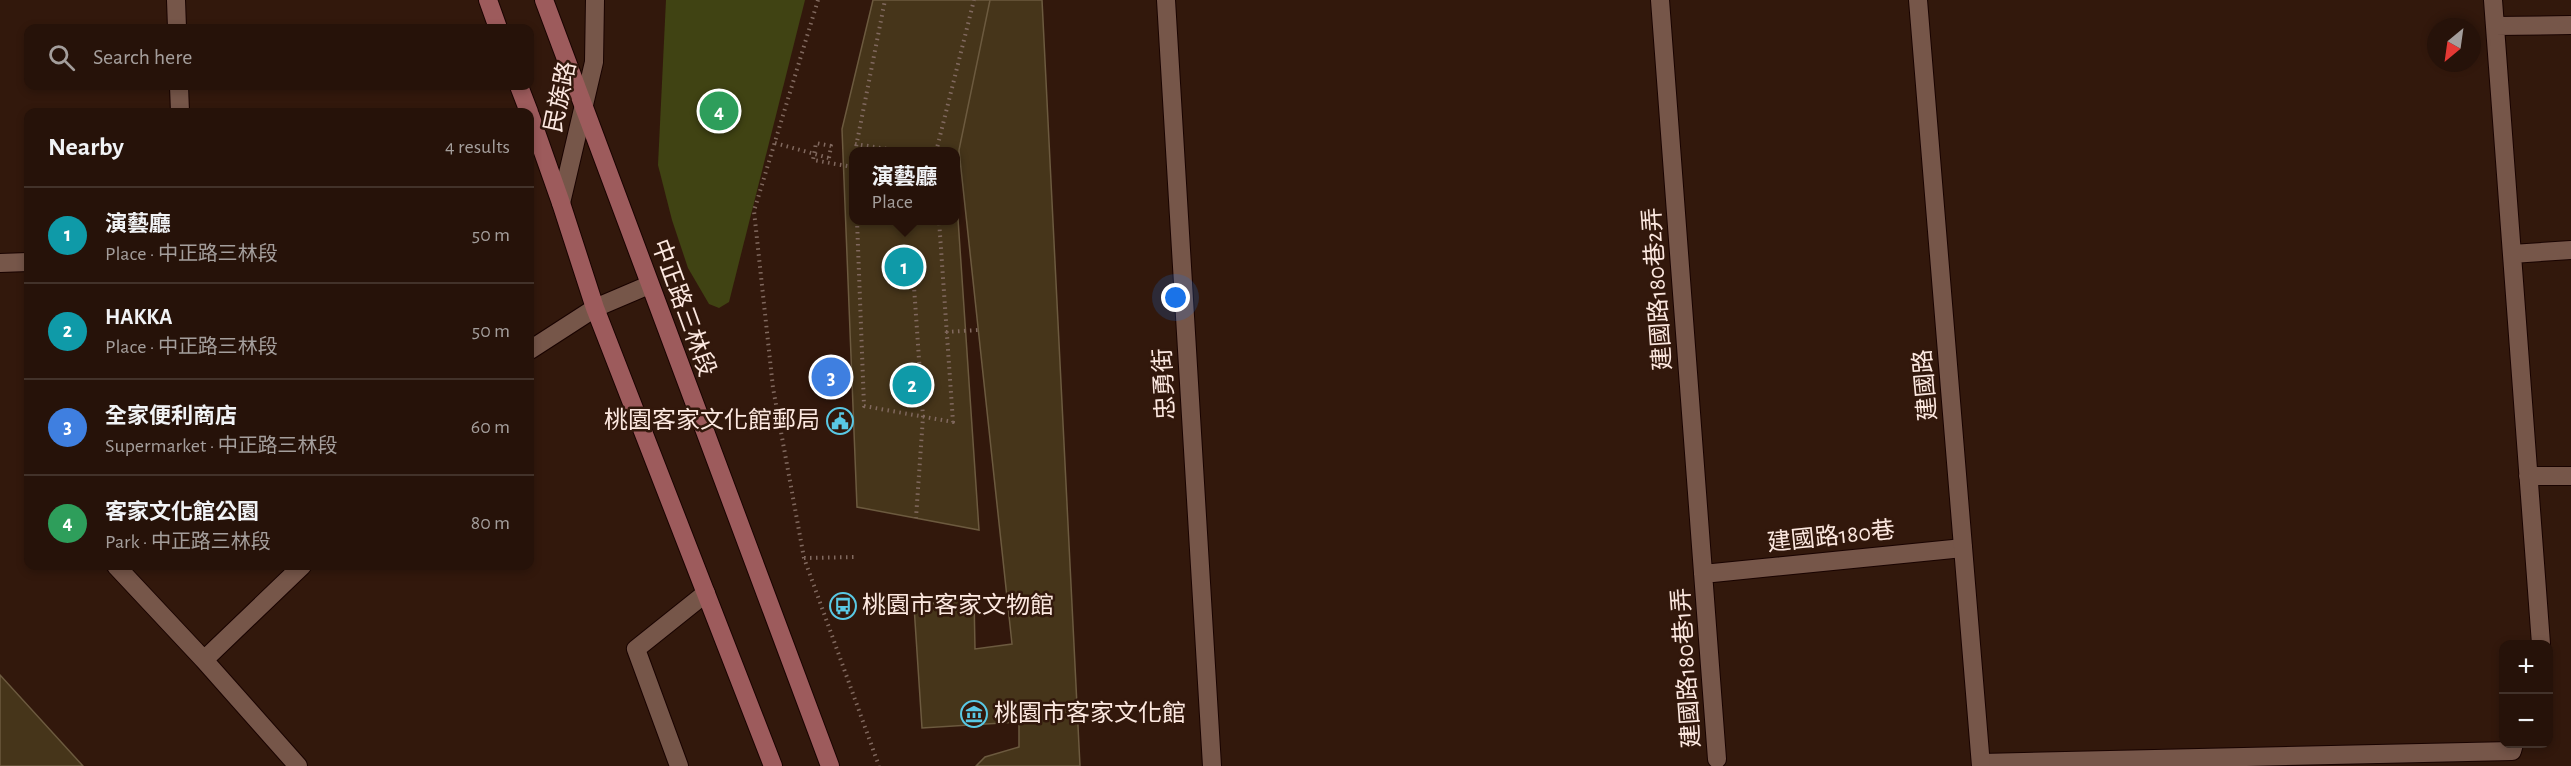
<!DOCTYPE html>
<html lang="en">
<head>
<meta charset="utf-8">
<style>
  body { margin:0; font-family:"Alegreya Sans","Noto Sans TC",sans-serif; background:#2e1b12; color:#f1f3f6 }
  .controls { position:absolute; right:18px; bottom:18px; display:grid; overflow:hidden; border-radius:12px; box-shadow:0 3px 9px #0003 }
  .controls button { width:54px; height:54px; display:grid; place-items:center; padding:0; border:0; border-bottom:2px solid #42322a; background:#261209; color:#f1f3f6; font:30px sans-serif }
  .compass { position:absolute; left:2427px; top:18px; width:54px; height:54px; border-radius:50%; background:#261209; box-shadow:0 3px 9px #0003; rotate:209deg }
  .you { position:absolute; left:1176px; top:298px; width:21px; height:21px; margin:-15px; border:4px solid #fff; border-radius:50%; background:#1a73e8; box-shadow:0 0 0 9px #1a73e833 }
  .badge { display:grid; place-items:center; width:39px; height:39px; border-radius:50%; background:#59c8e4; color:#fff; font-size:20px; font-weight:700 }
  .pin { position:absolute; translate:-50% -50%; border:3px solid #fff; box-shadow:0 2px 6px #0006 }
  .popup { position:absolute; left:849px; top:147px; width:111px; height:78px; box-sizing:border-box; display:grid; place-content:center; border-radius:12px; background:#261209; filter:drop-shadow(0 2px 4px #0005); font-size:20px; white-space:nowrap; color:#a49e9c }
  .popup b { font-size:22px; color:#f1f3f6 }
  .popup::after { content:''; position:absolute; left:50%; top:100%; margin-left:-12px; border:12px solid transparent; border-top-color:#261209 }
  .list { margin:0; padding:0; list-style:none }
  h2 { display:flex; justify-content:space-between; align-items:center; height:78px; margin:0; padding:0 24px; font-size:26px }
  h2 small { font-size:20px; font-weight:400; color:#a49e9c }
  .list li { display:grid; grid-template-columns:39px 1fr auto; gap:18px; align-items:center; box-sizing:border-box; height:96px; padding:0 24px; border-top:2px solid #42322a }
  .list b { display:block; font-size:22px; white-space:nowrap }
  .list p { margin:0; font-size:20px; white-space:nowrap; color:#a49e9c }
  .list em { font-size:20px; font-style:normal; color:#a49e9c }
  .icon { flex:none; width:33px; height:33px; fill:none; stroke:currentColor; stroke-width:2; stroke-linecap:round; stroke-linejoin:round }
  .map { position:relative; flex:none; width:2571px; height:766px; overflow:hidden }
  .search { position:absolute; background:#261209; box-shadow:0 3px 9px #0003; left:24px; top:24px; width:510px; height:66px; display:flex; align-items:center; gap:15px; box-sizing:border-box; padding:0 21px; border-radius:12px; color:#a49e9c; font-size:22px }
  .panel { position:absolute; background:#261209; box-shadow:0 3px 9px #0003; left:24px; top:108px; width:510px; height:462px; border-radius:12px }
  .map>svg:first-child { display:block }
  .green { fill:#404313 }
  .building { fill:#46351a; stroke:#6c5a3f; stroke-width:1.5; fill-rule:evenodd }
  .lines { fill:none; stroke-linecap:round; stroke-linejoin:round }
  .lane-casing { stroke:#190300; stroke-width:20 }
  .street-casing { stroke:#190300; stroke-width:20 }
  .secondary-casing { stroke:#190300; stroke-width:20 }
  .path { stroke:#81695f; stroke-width:4; stroke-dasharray:1.5 4.5; stroke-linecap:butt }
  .lane { stroke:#765649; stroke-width:18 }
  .street { stroke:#765649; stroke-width:18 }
  .secondary { stroke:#9d5b5c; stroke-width:18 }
  .path-bridge { stroke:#81695f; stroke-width:4; stroke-dasharray:1.5 4.5; stroke-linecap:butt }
  .labels { text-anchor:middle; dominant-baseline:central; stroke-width:5; stroke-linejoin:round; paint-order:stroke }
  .street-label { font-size:24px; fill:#fce8e0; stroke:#32180c }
  .poi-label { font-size:24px; fill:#fce8e0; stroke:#32180c; text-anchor:start }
</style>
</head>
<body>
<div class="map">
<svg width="2571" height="766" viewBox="0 0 2571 766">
  <rect width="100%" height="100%" fill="#32180c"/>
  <!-- green -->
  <path class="green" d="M666 0H805L729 302 719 308 709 304 688 268 672 220 658 165Z"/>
  <!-- building -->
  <path class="building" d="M873 0H990L959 150 957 204 979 530 857 507 842 129ZM853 152H955V220H853Z
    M990 0H1042L1080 766H976L985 757 1019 747V722L922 728 914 606 974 597 975 649 1012 644 959 150Z
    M0 675 83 766H0Z"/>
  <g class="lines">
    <defs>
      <path id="lane" d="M176 0 177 28
        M1660 0 1717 759
        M2493 0 2541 644
        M2495 26 2571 25
        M179 86 180 112
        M2512 254 2571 250
        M0 263 28 262
        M530 350 595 308 649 285
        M2528 476H2571
        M116 566 204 660
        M1703 574 1963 548
        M1981 763 2512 751 2514 744
        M298 766 204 660 302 566
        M679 766 636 649 706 593"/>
      <path id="street" d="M1166 0 1212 766
        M1918 0 1981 766
        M561 203 594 62 595 0"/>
      <path id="secondary" d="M488 0 498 28
        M544 0 830 766
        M519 86 529 112
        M530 115 561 203 595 308 773 766"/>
    </defs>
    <!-- lane casing -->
    <use href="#lane" class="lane-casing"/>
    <!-- street casing -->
    <use href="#street" class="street-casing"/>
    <!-- secondary casing -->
    <use href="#secondary" class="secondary-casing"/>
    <!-- path -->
    <path class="path" d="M818 0 754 211 773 388 804 558 879 766
      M775 143 829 158
      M855 144 907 152
      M855 152 885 0
      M936 152 974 0
      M857 220 864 406 953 422 939 220
      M913 272 923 417 916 518
      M946 332 978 330
      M804 558 858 557"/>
    <!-- lane -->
    <use href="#lane" class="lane"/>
    <!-- street -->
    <use href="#street" class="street"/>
    <!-- secondary -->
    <use href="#secondary" class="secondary"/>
    <!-- path-bridge -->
    <path class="path-bridge" d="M829 158 831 146 816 143 813 160 853 167"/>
  </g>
  <!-- icons -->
  <defs>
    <symbol id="civic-ring" viewBox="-11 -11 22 22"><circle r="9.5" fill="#32180c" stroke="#59c8e4" stroke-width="1.5"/><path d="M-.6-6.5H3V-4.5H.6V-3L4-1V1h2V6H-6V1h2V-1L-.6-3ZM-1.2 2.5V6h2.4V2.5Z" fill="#59c8e4"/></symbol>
    <symbol id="bus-ring" viewBox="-11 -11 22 22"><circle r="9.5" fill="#32180c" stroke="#59c8e4" stroke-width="1.5"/><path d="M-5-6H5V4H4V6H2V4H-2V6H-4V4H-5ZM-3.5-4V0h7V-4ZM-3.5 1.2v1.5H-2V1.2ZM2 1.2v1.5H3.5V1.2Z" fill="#59c8e4"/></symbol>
    <symbol id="museum-ring" viewBox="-11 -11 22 22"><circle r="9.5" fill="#32180c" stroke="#59c8e4" stroke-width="1.5"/><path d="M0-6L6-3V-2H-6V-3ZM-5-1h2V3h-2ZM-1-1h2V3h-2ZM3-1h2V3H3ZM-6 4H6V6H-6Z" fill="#59c8e4"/></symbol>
  </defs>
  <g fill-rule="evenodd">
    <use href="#civic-ring" x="825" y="406" width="30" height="30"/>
    <use href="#bus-ring" x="828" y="591" width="30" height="30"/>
    <use href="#museum-ring" x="959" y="699" width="30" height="30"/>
  </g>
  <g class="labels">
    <!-- street labels -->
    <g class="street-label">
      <text transform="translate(561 97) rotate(-78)">民族路</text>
      <text transform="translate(1658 289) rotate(-94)">建國路180巷2弄</text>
      <text transform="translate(683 308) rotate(70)">中正路三林段</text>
      <text transform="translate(1165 384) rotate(-93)">忠勇街</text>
      <text transform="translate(1926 385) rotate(-95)">建國路</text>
      <text transform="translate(1831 537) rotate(-6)">建國路180巷</text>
      <text transform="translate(1687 668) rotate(-94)">建國路180巷1弄</text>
    </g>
    <!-- poi labels -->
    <g class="poi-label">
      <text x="820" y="421" text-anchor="end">桃園客家文化館郵局</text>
      <text x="862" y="606">桃園市客家文物館</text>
      <text x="994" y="714">桃園市客家文化館</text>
    </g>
  </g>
</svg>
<div class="controls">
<button>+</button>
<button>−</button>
</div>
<svg class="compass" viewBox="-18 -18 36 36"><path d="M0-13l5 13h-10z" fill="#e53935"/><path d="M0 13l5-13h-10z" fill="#a49e9c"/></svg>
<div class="you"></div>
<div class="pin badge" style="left:904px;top:267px;background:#0f9aa8">1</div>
<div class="popup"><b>演藝廳</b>Place</div>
<div class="pin badge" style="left:912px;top:385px;background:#0f9aa8">2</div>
<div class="pin badge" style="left:831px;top:377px;background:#3f7fe0">3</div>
<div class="pin badge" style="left:719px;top:111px;background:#2e9e5b">4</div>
<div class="search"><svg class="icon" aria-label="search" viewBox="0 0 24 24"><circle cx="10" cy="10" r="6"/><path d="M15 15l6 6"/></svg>Search here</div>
<section class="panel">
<h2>Nearby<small>4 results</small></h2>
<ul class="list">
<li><span class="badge" style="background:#0f9aa8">1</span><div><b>演藝廳</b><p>Place · 中正路三林段</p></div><em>50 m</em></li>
<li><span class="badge" style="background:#0f9aa8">2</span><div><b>HAKKA</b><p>Place · 中正路三林段</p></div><em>50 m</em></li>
<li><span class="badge" style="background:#3f7fe0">3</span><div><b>全家便利商店</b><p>Supermarket · 中正路三林段</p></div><em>60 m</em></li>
<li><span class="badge" style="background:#2e9e5b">4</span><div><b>客家文化館公園</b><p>Park · 中正路三林段</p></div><em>80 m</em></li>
</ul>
</section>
</div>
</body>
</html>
